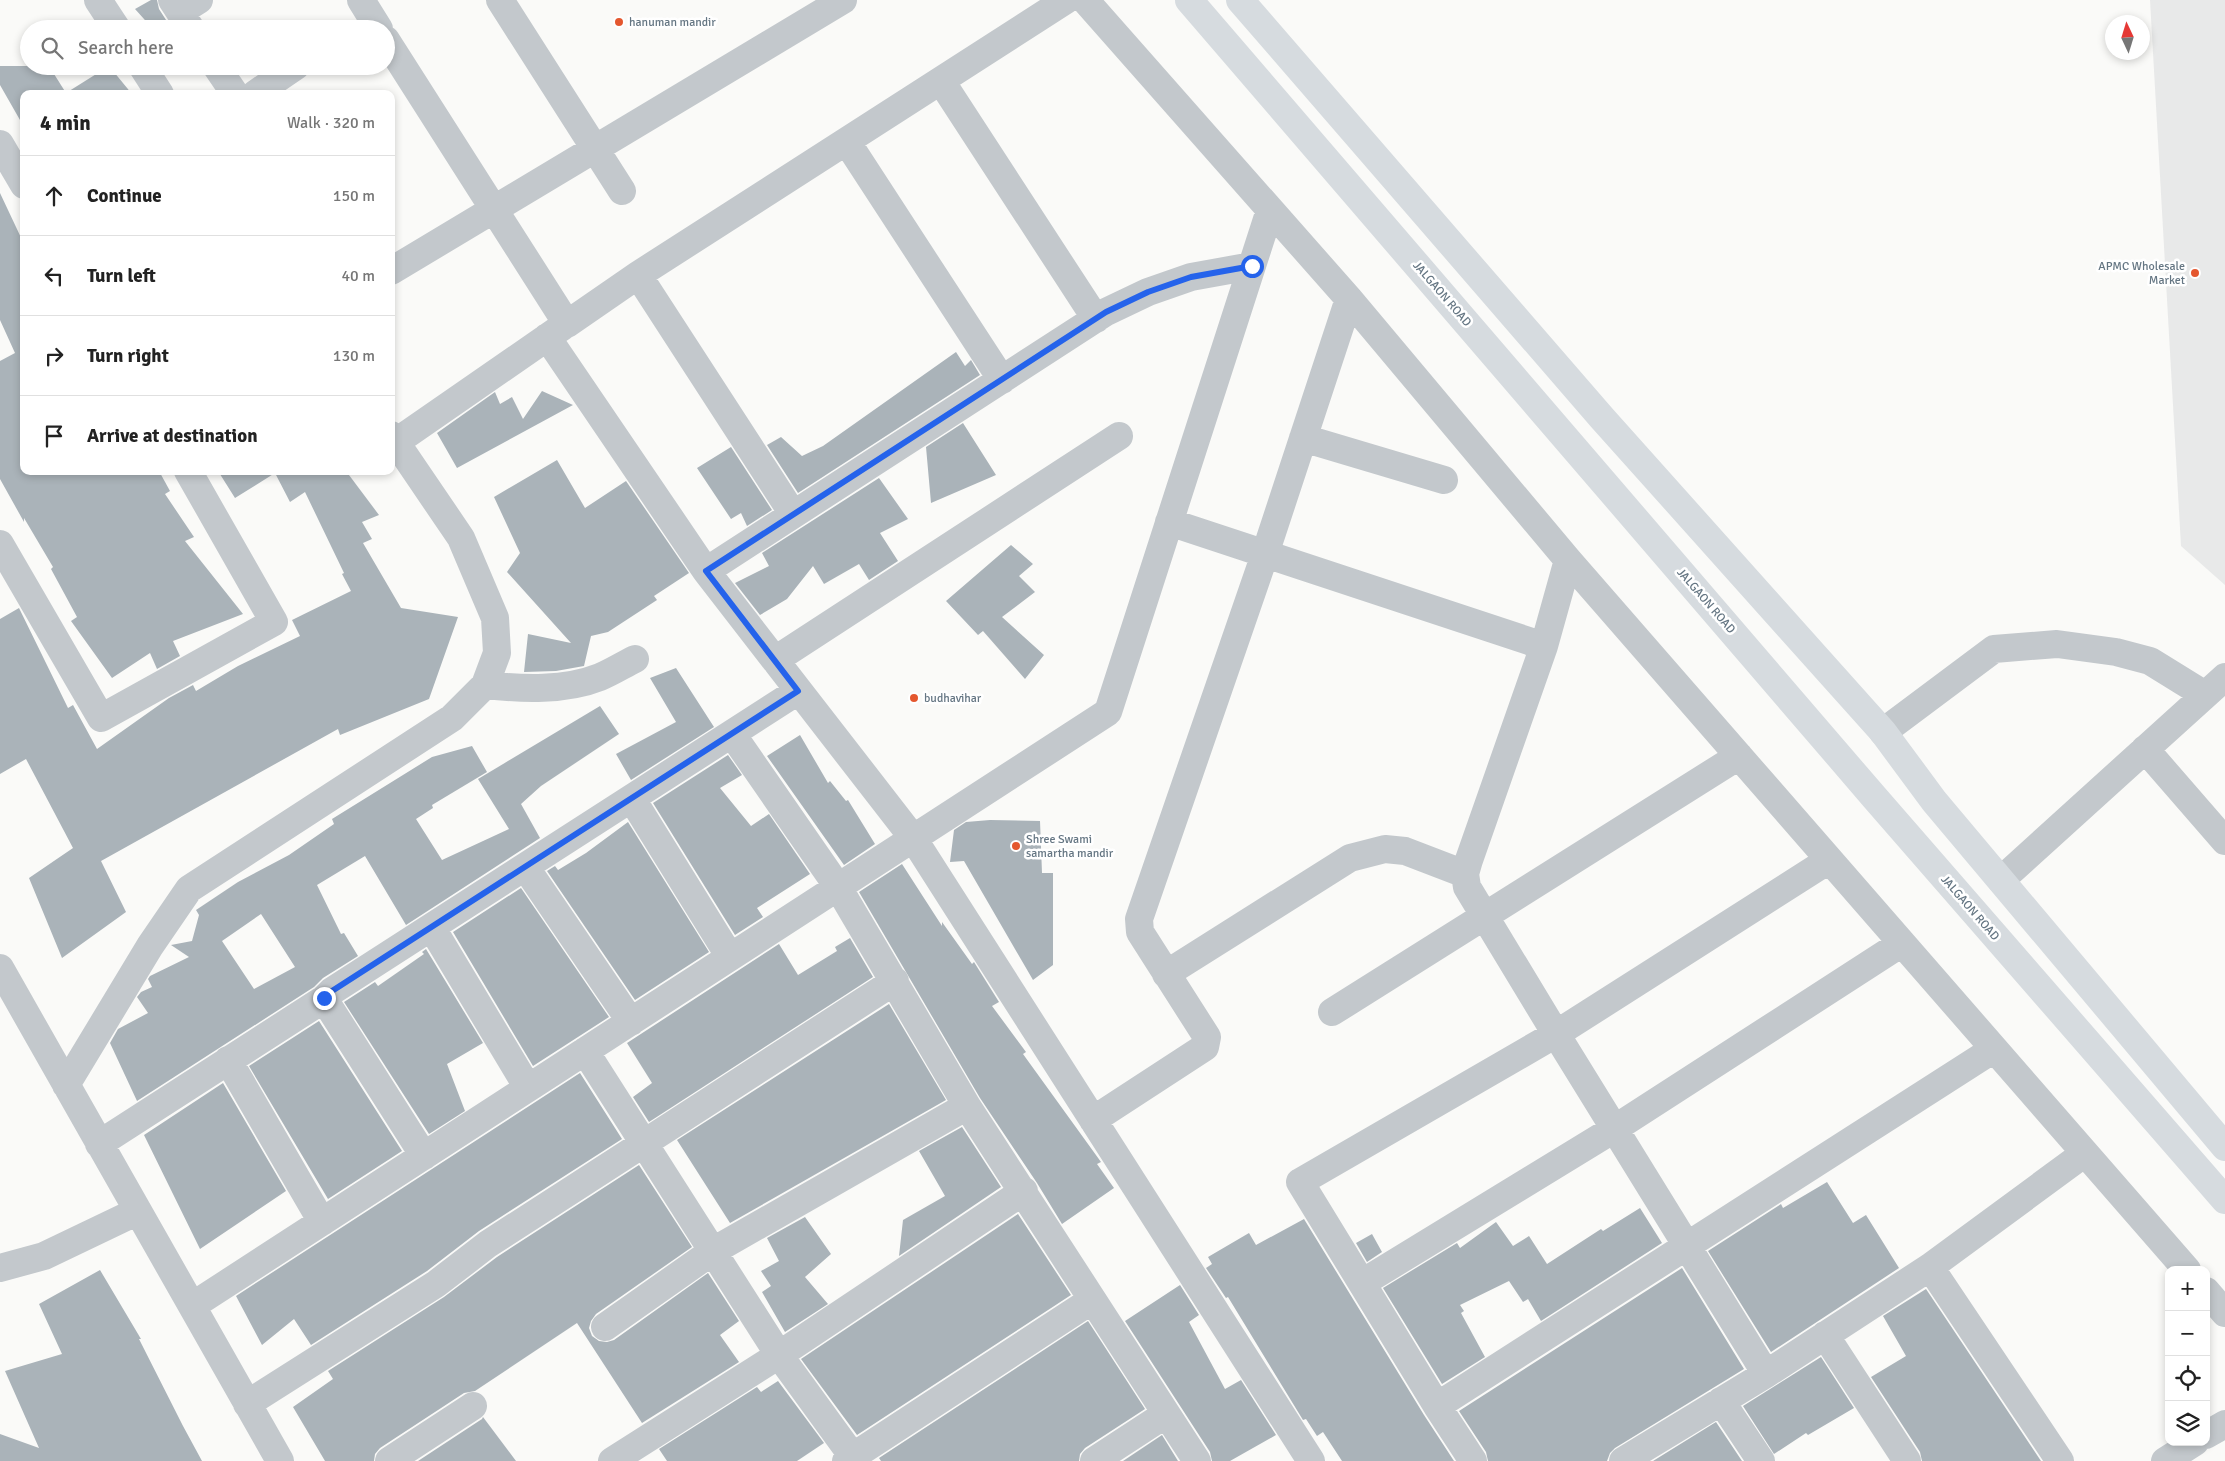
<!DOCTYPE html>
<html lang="en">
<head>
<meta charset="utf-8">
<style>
  body { margin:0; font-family:Signika,sans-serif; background:#f6f6f6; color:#222 }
  .controls { position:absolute; right:15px; bottom:15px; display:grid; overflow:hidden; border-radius:10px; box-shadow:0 2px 8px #0003 }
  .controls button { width:45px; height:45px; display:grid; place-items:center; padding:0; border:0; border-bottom:1px solid #e0e0e0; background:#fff; color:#222; font:25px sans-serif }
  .compass { position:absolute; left:2105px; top:15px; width:45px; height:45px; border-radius:50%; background:#fff; box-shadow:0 2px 8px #0003; rotate:356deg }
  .stop { position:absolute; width:15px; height:15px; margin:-11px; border:4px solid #2563eb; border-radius:50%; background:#fff }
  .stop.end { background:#2563eb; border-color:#fff; box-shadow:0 1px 5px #0008 }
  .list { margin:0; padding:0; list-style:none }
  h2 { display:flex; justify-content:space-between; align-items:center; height:65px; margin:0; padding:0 20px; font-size:21px }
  h2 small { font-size:16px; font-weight:400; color:#767676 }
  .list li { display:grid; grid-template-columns:32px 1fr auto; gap:15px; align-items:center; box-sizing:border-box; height:80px; padding:0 20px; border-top:1px solid #e0e0e0 }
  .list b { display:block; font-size:19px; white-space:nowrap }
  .list em { font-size:16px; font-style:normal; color:#767676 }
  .icon { flex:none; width:28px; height:28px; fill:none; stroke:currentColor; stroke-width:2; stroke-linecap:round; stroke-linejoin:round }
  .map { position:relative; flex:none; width:2225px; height:1461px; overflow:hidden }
  .search { position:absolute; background:#fff; box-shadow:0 2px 8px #0003; left:20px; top:20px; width:375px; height:55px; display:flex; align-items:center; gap:12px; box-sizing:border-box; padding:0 18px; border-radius:28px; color:#767676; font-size:19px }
  .panel { position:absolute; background:#fff; box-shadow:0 2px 8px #0003; left:20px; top:90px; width:375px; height:385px; border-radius:10px }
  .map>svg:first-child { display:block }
  .built { fill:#e8e9e9 }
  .building { fill:#aab3b9; fill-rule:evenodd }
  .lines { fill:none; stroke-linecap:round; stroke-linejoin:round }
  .minor { stroke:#c3c8cc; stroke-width:28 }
  .trunk { stroke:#d6dbdf; stroke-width:28 }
  .route { stroke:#2563eb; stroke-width:6 }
  .poi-dot { fill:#e4572e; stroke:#fff; stroke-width:2 }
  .labels { text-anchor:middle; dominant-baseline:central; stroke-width:5; stroke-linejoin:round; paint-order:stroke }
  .poi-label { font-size:12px; fill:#657683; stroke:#fff; text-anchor:start }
  .street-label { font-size:12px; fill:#657683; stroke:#fff }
</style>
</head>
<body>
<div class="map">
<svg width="2225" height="1461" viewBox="0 0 2225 1461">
  <rect width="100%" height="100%" fill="#fafaf8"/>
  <!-- built -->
  <path class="built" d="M2150 0H2225V585L2181 546Z"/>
  <!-- building -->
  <path class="building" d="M151 0H157L159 9 168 23 161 29H153L135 9Z
    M0 66H49L66 93 109 66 132 94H24V127L0 85Z
    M0 193 24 244V471H159L170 491 165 494 194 537 185 541 243 614 173 641 180 656 157 669 150 653 112 678 71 621 77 617 51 569 53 567 24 518V522L0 479V361L15 353 0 320Z
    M956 352 965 366 971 360 980 375 798 493 767 445 781 437 802 456 823 446Z
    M542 391 573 405 457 468 437 433 495 392 500 404 512 397 523 419Z
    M963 423 996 475 931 503 926 447Z
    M731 447 772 510 747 526 741 513 731 519 697 468Z
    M557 460 585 508 626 481 689 573 654 596 657 600 608 632 591 636 584 666 556 671 524 672 528 634 571 643 507 572 520 553 494 497Z
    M218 471H346L379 515 362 522 372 539 363 543 401 608 458 617 429 699 340 735 338 729 101 861 126 912 62 958 29 878 73 848 26 759 0 774V619L19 608 68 708 73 705 97 749 169 698 193 685 196 691 238 666 300 636 292 620 351 591 342 574 344 573 305 492 290 502 275 473 235 498Z
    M879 478 908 519 880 533 898 561 869 580 859 564 824 584 813 566 787 599 760 615 735 583 769 566 762 553Z
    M1011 545 1033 564 1019 576 1035 592 1002 617 1044 655 1025 679 983 631 978 635 946 601Z
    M676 668 714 727 631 780 616 754 676 722 650 678Z
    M600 706 619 734 541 786 521 804 540 838 406 925 365 856 317 885 341 934 344 933 358 956 323 978 314 987 137 1101 110 1043 118 1029 148 1013 137 997 141 992 152 987 148 979 150 976 189 957 171 945 192 941 199 915 196 910 238 882 289 855 334 824 332 819 432 757 472 746 487 772 432 805 433 808 416 819 442 860 509 829 478 779ZM261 914 295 967 254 989 222 941Z
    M800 735 828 783 830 781 846 801 848 800 875 844 844 865 767 756Z
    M728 755 742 775 720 788 751 826 769 814 810 874 757 908 763 917 735 935 653 803Z
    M990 820 1040 821 1042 873H1053V965L1033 980 964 861 950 862 954 830 966 822Z
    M628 822 709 952 635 1000 547 871 555 866 558 870 586 853Z
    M902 864 942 926V922L972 964 974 962 999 1002 992 1006 1026 1052 1023 1054 1101 1162 1097 1164 1114 1188 1062 1224 1037 1183 980 1098 859 892Z
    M521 888 609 1017 533 1066 453 932Z
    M850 938 873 977 649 1122 633 1097 652 1083 627 1043 779 944 798 975 837 951 835 947Z
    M426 949 483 1043 447 1064 465 1111 429 1134 344 1002 375 982 378 986 424 954 422 952Z
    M889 1004 946 1100 730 1223 677 1140Z
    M319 1021 402 1151 328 1199 249 1066Z
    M580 1073 622 1139 479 1231 427 1271 311 1345 294 1319 262 1345 236 1296Z
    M223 1083 286 1191 200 1249 144 1135Z
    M962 1127 1001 1187 899 1256 903 1220 945 1196 919 1151Z
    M639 1165 692 1247 596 1314 591 1321 589 1328 592 1336 599 1341 607 1342 614 1340 708 1273 739 1321 720 1335 739 1362 642 1423 577 1323 475 1391 464 1393 380 1448 375 1454 374 1461H325L293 1407 333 1379 328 1371 444 1297 497 1257Z
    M1827 1182 1853 1223 1866 1215 1899 1268 1771 1352 1708 1251 1781 1204 1783 1208Z
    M1640 1208 1662 1243 1541 1321 1528 1299 1523 1302 1509 1281 1460 1305 1464 1311 1461 1313 1485 1357 1442 1384 1383 1288 1457 1243 1460 1248 1496 1222 1513 1246 1529 1236 1547 1264 1601 1229 1603 1231Z
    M1018 1214 1071 1295 857 1435 801 1359Z
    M805 1217 831 1254 805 1277 828 1304 785 1332 762 1292 771 1286 761 1271 779 1261 767 1238Z
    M1304 1219 1424 1415 1454 1461H1342L1323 1432 1317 1436 1306 1419 1303 1420 1228 1297 1226 1298 1206 1268 1212 1264 1208 1257 1249 1233 1256 1245Z
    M1372 1234 1382 1252 1367 1262 1356 1243Z
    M1682 1268 1744 1369 1615 1448 1610 1453 1607 1461H1488L1486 1452 1459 1411Z
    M100 1270 141 1339H139L183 1426 202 1461H0V1434L39 1448 5 1371 62 1354 39 1304Z
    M1180 1285 1199 1315 1189 1322 1225 1389 1241 1380 1276 1435 1230 1461H1212L1210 1452 1125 1321Z
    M1926 1289 2041 1461H1922L1920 1452 1871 1377 1906 1356 1883 1316Z
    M1088 1321 1145 1409 1085 1448 1080 1454 1079 1461H881L879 1458Z
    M1821 1357 1854 1408 1808 1435 1806 1433 1774 1454 1743 1406Z
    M778 1381 824 1443 797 1461H667L659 1449 757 1387 761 1392Z
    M483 1417 516 1461H418L482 1419Z
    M1716 1422 1742 1461H1653Z
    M1162 1435 1178 1461H1123Z"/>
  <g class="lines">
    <!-- minor -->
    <path class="minor" d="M98 0 117 29
      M172 0 191 29
      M361 0 379 29
      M500 0 622 191
      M1085 0 1349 299 1568 560 2187 1270
      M180 12 199 0
      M386 40 567 324 638 275 1066 0
      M142 66 160 94
      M216 66 235 94
      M941 81 1096 319
      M255 94 296 66
      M847 142 1002 380
      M0 144 24 185
      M391 271 843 0
      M638 275 793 514
      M547 337 706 571 913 838 1311 1461
      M1303 438 1444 480
      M396 442 562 327
      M1169 522 1544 646
      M0 544 101 718 274 622 188 471
      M1568 560 1544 646 1469 860 1465 874 1467 887 1556 1034 1766 1374 1623 1461
      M706 571 1106 312 1148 292 1191 277 1252 266
      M775 660 1119 436
      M485 685C522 689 565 691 600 677 612 672 623 665 635 659
      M1883 732 1994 649 2057 644 2116 652 2150 661 2205 695
      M732 734 838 887 967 1106 1197 1461
      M2145 749 2225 841
      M632 799 730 957
      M526 868 631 1022
      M2001 880 2225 677
      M432 928 528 1088
      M0 968 280 1461
      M1166 974 1350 858 1385 849 1405 851 1465 874
      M324 999 424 1156
      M1332 1012 1739 756
      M585 1051 779 1355 856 1461
      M228 1060 322 1222
      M66 1085 150 946 189 889 452 718 485 685 497 653 495 618 461 538 391 435
      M1093 1120 1205 1047 1207 1037 1140 932 1139 919 1265 554 1349 299
      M99 1144 324 999 332 991 798 691
      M1930 1267 2060 1461
      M0 1268 44 1256 138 1211
      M1362 1283 1614 1129 1902 943
      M2206 1291 2225 1313
      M192 1306 1108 712 1270 210
      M605 1327 713 1251 967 1106
      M1825 1335 1907 1461
      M1766 1374 1930 1267 2085 1153
      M1721 1401 1761 1461
      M247 1404 436 1284 488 1244 895 981
      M1437 1406 1300 1182 1556 1034 1829 860
      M2206 1435 2225 1424
      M389 1461 473 1406
      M612 1461 779 1355 1024 1191
      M846 1461 1092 1300
      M1094 1461 1166 1414
      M1473 1461 1437 1406 1994 1049
      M2165 1461 2195 1442"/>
    <!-- trunk -->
    <path class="trunk" d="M1189 0 1875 798 2225 1200
      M1240 0 1602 418 1883 732 1934 801 2225 1147"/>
  </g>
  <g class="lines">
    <!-- route -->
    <path class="route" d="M324 998 332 991 798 691 706 571 1106 312 1148 292 1191 277 1252 266"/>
  </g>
  <!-- markers -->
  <g class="poi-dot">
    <circle cx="619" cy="22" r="5"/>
    <circle cx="2195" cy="273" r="5"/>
    <circle cx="914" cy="698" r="5"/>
    <circle cx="1016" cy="846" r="5"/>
  </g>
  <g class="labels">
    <!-- poi labels -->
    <g class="poi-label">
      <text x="629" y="22">hanuman mandir</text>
      <text x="2185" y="266" text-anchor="end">APMC Wholesale<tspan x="2185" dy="14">Market</tspan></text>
      <text x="924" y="698">budhavihar</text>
      <text x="1026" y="839">Shree Swami<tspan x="1026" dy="14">samartha mandir</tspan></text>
    </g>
    <!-- street labels -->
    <g class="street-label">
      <text transform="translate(1442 294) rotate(49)">JALGAON ROAD</text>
      <text transform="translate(1706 601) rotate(49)">JALGAON ROAD</text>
      <text transform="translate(1970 908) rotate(49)">JALGAON ROAD</text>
    </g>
  </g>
</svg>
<div class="controls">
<button>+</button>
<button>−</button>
<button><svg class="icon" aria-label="locate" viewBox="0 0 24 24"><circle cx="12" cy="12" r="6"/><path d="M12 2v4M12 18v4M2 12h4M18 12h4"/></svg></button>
<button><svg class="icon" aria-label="layers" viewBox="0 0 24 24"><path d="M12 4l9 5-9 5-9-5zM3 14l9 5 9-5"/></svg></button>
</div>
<svg class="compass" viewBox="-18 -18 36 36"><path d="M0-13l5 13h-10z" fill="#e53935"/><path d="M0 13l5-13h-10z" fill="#767676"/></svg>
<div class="stop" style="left:1252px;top:266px"></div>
<div class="stop end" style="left:324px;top:998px"></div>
<div class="search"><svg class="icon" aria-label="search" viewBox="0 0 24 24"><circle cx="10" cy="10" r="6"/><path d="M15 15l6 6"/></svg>Search here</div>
<section class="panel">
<h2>4 min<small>Walk · 320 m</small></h2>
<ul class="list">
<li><svg class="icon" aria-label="ahead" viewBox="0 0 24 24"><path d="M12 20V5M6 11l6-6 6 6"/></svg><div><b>Continue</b></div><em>150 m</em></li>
<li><svg class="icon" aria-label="left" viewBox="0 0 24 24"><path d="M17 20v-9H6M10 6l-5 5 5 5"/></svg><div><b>Turn left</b></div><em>40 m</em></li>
<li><svg class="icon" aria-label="right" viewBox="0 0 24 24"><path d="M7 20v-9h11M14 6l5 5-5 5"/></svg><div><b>Turn right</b></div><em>130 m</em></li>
<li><svg class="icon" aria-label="arrive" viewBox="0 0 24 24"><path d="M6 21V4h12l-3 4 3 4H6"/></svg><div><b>Arrive at destination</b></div></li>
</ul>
</section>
</div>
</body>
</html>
